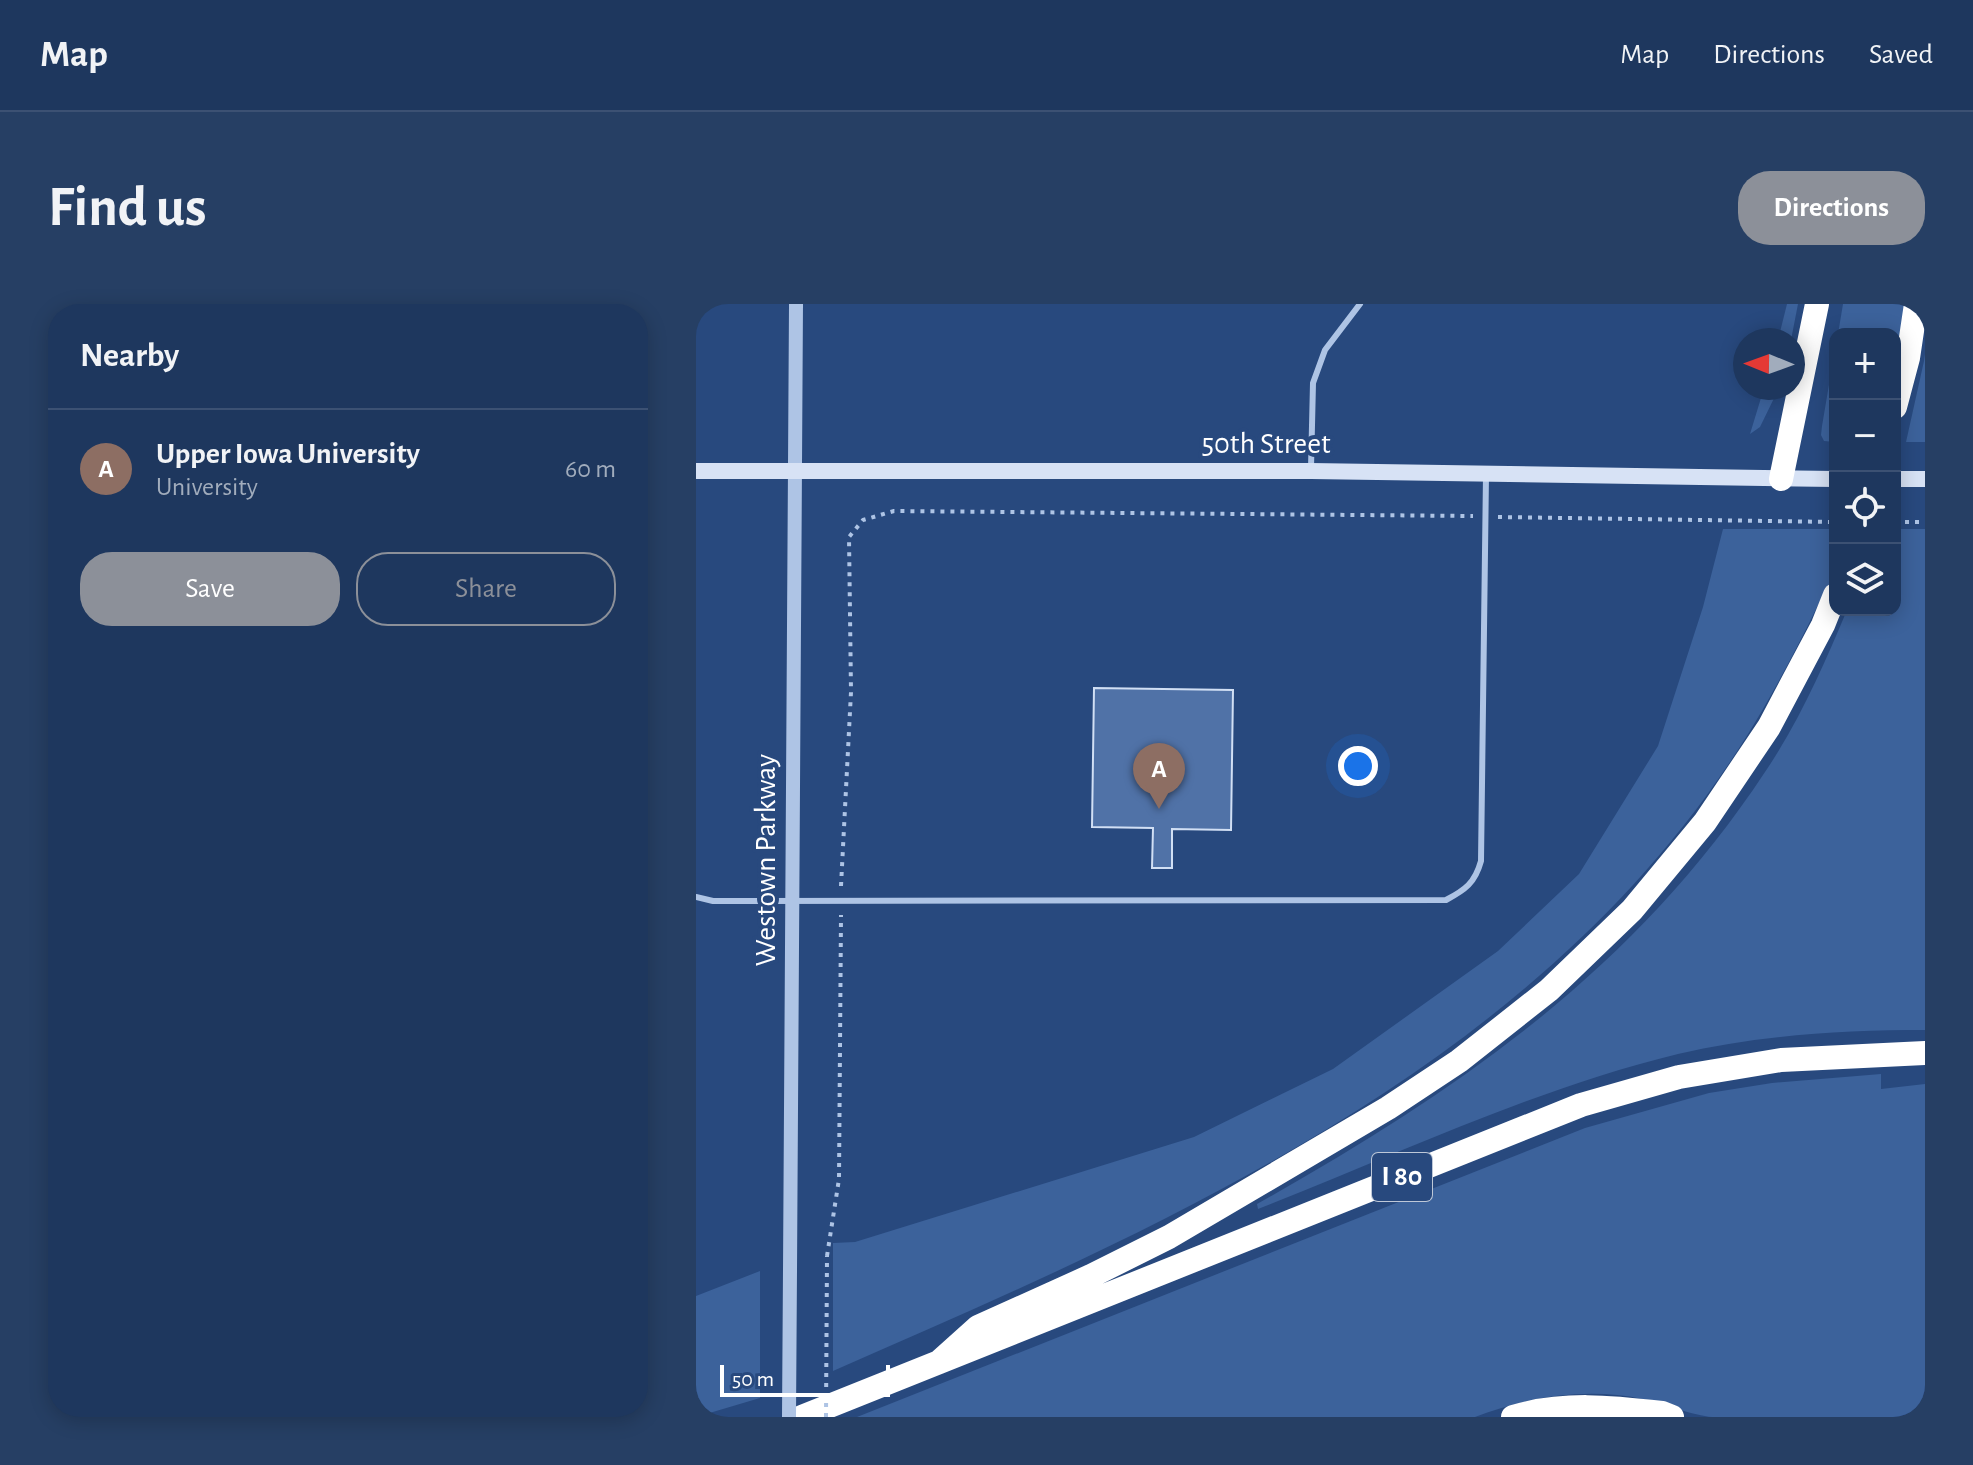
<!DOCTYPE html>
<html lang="en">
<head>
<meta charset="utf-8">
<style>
  body { margin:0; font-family:"Alegreya Sans",sans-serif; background:#263f64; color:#f1f3f6 }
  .controls { position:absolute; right:24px; top:24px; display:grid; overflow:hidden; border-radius:16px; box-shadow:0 4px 20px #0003 }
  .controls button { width:72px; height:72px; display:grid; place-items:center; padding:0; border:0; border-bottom:2px solid #3c5173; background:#1e375e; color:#f1f3f6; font:40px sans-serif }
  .compass { position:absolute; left:1037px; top:24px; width:72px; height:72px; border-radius:50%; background:#1e375e; box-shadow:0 4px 20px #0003; rotate:271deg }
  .scale { position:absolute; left:24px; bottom:20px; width:170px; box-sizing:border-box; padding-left:8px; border:4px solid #fff; border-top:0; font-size:22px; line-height:28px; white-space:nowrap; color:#fff; -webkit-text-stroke:6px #28497e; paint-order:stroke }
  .you { position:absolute; left:662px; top:462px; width:28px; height:28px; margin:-20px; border:6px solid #fff; border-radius:50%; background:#1a73e8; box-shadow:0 0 0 12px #1a73e833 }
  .badge { display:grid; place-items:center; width:52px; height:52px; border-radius:50%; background:#8c9099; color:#fff; font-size:26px; font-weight:700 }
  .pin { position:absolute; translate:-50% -66px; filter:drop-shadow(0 2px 4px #0008) }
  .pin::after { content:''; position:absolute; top:42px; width:28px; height:24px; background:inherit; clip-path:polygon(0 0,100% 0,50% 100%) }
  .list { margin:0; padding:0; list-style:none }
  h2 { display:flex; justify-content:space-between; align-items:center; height:104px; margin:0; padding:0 32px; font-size:34px }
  h2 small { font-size:26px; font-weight:400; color:#a1acbc }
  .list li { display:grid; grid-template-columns:52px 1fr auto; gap:24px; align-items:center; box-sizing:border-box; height:120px; padding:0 32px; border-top:2px solid #3c5173 }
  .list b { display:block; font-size:30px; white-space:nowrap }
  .list p { margin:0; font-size:26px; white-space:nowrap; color:#a1acbc }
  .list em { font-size:26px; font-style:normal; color:#a1acbc }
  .actions { display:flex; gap:16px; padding:24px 32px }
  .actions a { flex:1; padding:18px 0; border:2px solid #8c9099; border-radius:32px; text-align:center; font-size:28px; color:#8c9099 }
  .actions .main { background:#8c9099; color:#fff }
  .icon { flex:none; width:44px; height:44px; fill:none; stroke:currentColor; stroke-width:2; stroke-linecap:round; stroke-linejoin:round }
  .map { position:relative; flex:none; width:1229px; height:1113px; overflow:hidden; border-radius:32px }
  header { display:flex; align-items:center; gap:48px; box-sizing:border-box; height:112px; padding:0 40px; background:#1e375e; border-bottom:2px solid #3c5173 }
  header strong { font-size:38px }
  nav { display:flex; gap:44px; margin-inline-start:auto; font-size:28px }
  .intro { display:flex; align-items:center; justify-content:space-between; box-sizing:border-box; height:192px; padding:0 48px }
  h1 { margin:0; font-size:56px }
  .button { padding:20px 36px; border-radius:32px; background:#8c9099; color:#fff; font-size:28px; font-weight:700 }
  main { display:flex; gap:48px; padding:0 48px }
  aside { flex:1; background:#1e375e; border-radius:32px; box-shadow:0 4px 20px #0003 }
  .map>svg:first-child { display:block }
  .green { fill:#3c629b }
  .building { fill:#5072a7; stroke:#d1dff4; stroke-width:2 }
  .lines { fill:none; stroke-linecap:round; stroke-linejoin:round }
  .path { stroke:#aec4e5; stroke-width:4; stroke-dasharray:4 6; stroke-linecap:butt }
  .service { stroke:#aec4e5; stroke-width:6 }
  .tertiary { stroke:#aec4e5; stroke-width:14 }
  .secondary { stroke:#d7e2f5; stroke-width:16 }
  .motorway { stroke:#fff; stroke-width:24 }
  .path-bridge { stroke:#aec4e5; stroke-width:4; stroke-dasharray:4 6; stroke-linecap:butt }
  .tertiary-bridge { stroke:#aec4e5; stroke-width:14 }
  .labels { text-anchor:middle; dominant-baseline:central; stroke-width:8; stroke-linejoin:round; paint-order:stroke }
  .shield { fill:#28497e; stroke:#bec8d8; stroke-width:2 }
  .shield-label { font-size:28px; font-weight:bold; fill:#fff }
  .street-label { font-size:30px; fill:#fff; stroke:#28497e }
</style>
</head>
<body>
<header>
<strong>Map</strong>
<nav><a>Map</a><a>Directions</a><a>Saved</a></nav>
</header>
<div class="intro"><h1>Find us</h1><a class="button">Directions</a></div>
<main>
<aside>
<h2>Nearby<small></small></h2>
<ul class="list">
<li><span class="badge" style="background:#8d6e63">A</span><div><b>Upper Iowa University</b><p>University</p></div><em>60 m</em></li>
</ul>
<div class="actions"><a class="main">Save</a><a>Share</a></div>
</aside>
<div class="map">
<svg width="1229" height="1113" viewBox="0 0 1229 1113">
  <rect width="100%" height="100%" fill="#28497e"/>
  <!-- green -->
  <path class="green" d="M1091 0H1102L1095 36H1082Z
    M1147 0H1211L1199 63V30H1142Z
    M1139 45V138L1128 137 1125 131 1126 122Z
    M1229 50V138H1210L1228 57Z
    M1068 84H1083L1064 123 1054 130Z
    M1027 225H1139C1139 237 1141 253 1139 266 1136 278 1127 291 1121 303 1104 338 1086 372 1067 405 867 750 486 915 137 1067V939L159 938 498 833 637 765 802 647 883 570 962 442 1007 303Z
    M1199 225H1229V726C1147 726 1063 731 982 750 838 785 700 851 562 905L561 900C764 786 939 665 1069 468 1103 418 1128 361 1151 306H1199Z
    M1185 770V785L1229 780V1113C1158 1113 1087 1113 1016 1113 999 1112 965 1099 946 1095 891 1083 830 1093 779 1113H161L889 824 1013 789 1076 779Z
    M64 967V1094L0 1113V992Z"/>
  <!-- building -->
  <path class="building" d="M398 384 537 386 535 526 476 525V564H456L457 524 396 523Z"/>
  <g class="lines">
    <!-- path -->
    <path class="path" d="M802 213 1139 218
      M1199 218H1229
      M145 582 155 388 153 233 167 216 198 207 777 212
      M131 952 143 875 145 611"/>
    <!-- service -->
    <path class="service" d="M615 164 617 79 629 46 664 0
      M0 593 17 597 750 596C769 586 779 579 785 557L790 171"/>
    <!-- tertiary -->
    <path class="tertiary" d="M94 966 100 0"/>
    <!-- secondary -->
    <path class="secondary" d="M0 167H615L1139 175
      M1199 175H1229"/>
    <!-- motorway -->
    <path class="motorway" d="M1199 103 1212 54 1220 0
      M1085 175 1121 0
      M243 1058 282 1023 395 972 473 933 692 804 763 757 853 686 936 606 1009 518 1073 423 1127 321 1139 291
      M106 1113 885 801 983 773 1085 756 1229 749
      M817 1113C866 1098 916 1103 966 1109L976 1113"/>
    <!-- path-bridge -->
    <path class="path-bridge" d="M130 1113 131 952"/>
    <!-- tertiary-bridge -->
    <path class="tertiary-bridge" d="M93 1113 94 966"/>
  </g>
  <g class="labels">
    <!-- shield labels -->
    <rect class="shield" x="676" y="849" width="60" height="48" rx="6"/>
    <g class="shield-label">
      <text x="706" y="873">I 80</text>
    </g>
    <!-- street labels -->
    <g class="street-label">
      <text x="570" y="140">50th Street</text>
      <text transform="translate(70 556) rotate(-90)">Westown Parkway</text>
    </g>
  </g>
</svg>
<div class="controls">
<button>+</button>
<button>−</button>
<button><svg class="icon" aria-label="locate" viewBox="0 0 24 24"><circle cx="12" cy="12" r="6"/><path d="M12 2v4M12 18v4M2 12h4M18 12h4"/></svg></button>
<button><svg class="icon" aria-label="layers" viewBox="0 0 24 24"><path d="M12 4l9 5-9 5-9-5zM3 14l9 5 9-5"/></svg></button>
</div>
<svg class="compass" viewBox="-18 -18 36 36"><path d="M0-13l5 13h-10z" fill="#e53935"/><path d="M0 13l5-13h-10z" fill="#a1acbc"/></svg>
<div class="scale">50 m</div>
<div class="you"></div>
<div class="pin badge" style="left:463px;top:505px;background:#8d6e63">A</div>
</div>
</main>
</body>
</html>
